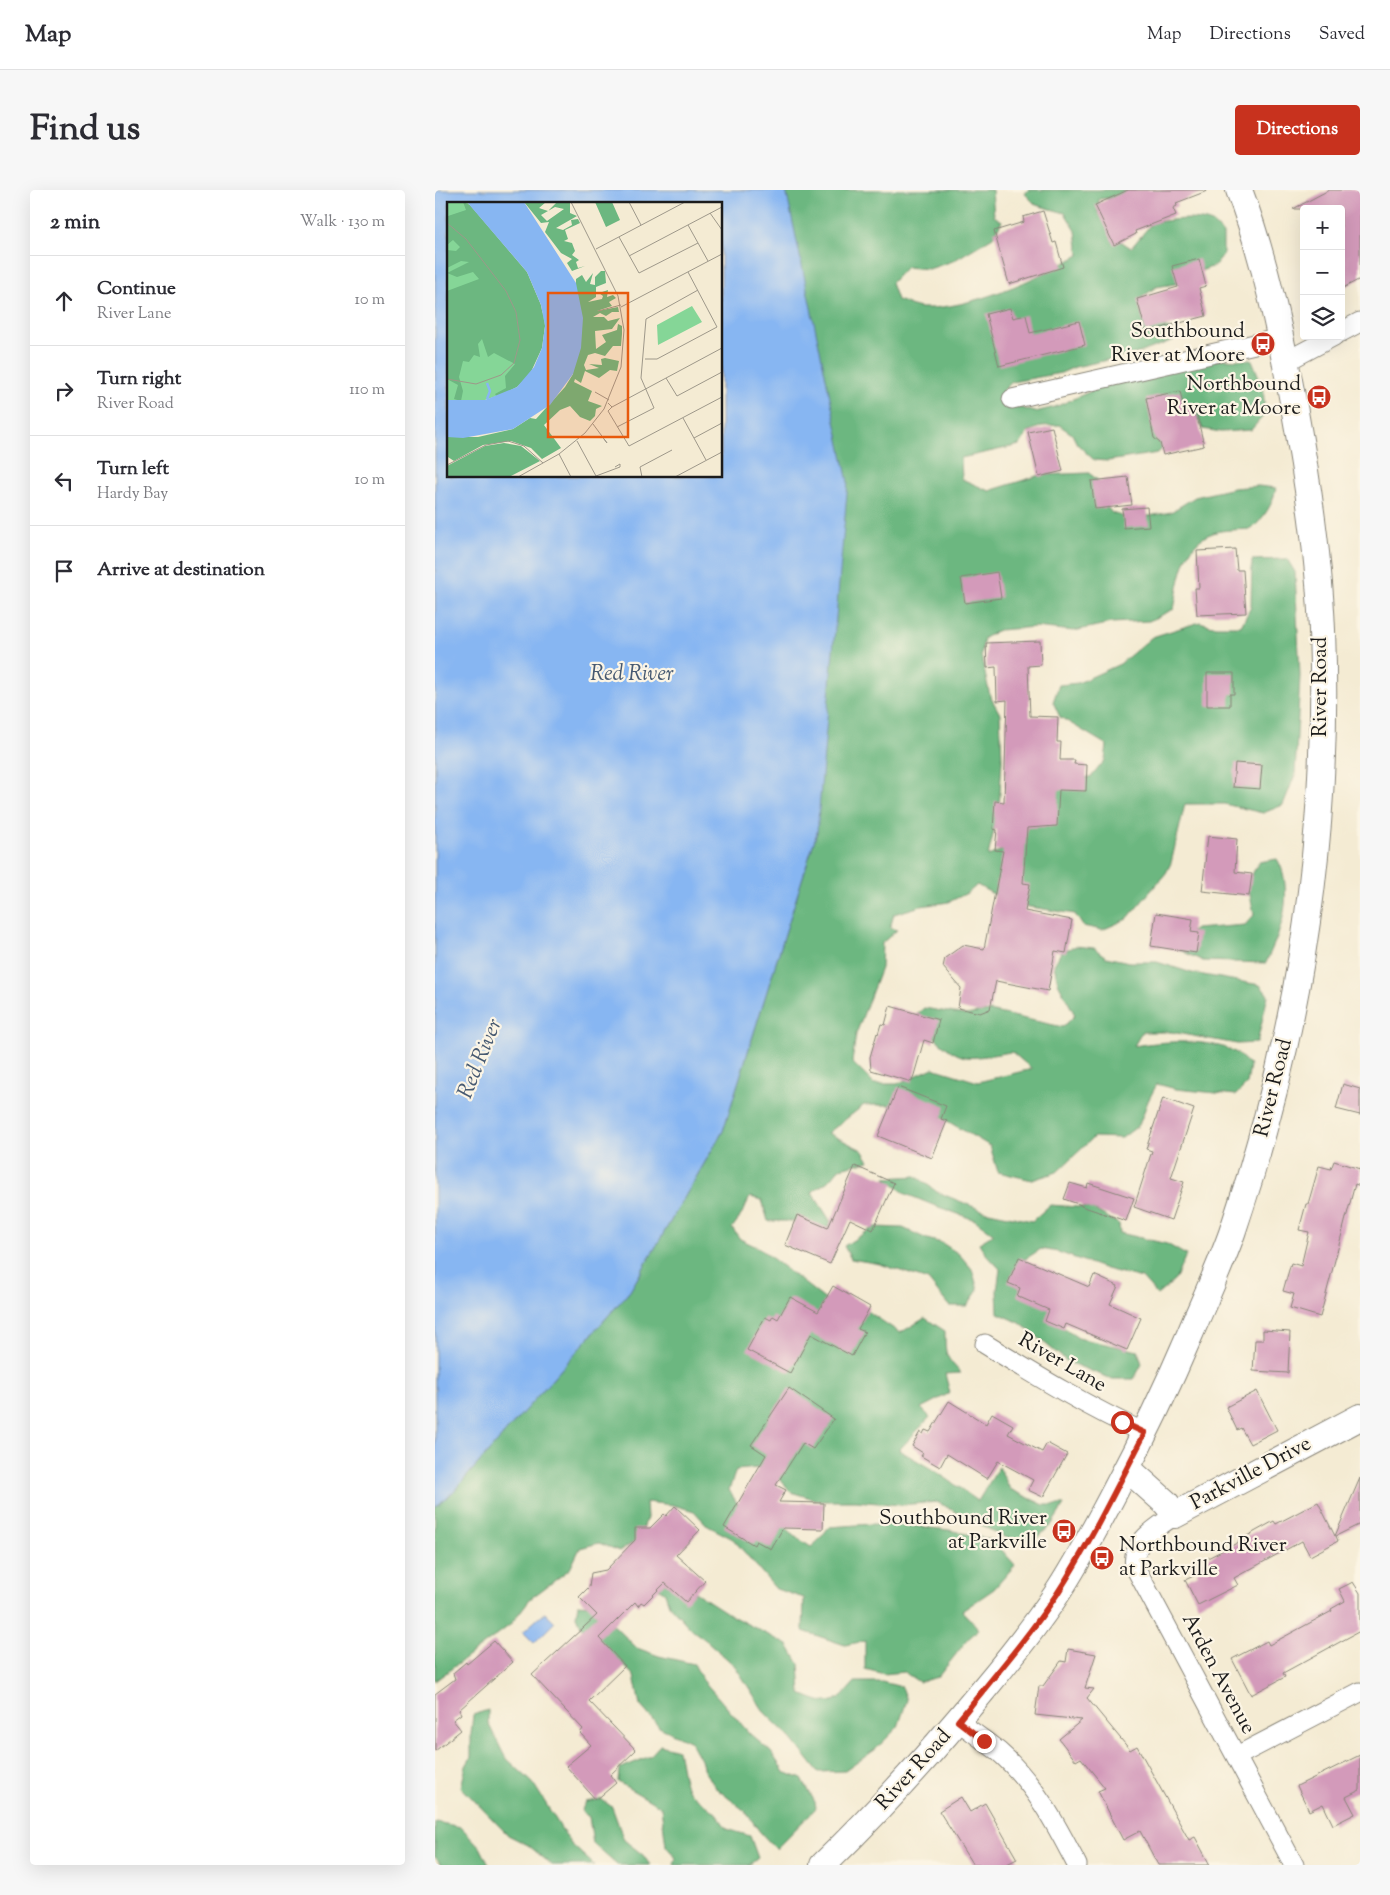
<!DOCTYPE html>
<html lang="en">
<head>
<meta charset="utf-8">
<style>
  body { margin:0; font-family:"Sorts Mill Goudy",serif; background:#f7f7f7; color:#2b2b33 }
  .controls { position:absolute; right:15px; top:15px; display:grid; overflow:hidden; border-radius:5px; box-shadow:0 5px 20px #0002 }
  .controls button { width:45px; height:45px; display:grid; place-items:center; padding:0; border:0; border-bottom:1px solid #e1e1e2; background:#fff; color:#2b2b33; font:25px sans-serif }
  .stop { position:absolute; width:15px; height:15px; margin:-11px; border:4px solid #c8321e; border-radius:50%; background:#fff }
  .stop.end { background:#c8321e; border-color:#fff; box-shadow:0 1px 5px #0008 }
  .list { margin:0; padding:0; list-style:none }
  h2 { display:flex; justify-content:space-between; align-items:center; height:65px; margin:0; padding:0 20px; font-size:21px }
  h2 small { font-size:16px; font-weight:400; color:#7c7c81 }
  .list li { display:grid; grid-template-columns:32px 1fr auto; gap:15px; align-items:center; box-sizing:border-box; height:90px; padding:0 20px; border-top:1px solid #e1e1e2 }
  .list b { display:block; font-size:19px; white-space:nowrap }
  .list p { margin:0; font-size:16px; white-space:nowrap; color:#7c7c81 }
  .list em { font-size:16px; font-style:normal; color:#7c7c81 }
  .icon { flex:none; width:28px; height:28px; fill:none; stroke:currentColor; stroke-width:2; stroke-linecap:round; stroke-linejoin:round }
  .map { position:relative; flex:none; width:925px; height:1675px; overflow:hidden; border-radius:5px }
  header { display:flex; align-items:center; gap:30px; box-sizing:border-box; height:70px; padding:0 25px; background:#fff; border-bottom:1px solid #e1e1e2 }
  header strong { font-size:24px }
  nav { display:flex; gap:28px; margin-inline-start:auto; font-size:18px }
  .intro { display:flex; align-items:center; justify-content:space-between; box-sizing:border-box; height:120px; padding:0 30px }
  h1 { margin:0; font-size:35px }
  .button { padding:12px 22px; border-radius:5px; background:#c8321e; color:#fff; font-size:18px; font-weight:700 }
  main { display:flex; gap:30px; padding:0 30px }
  aside { flex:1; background:#fff; border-radius:5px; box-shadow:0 5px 20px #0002 }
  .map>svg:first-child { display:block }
  .forest { fill:#6cb780; stroke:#446a4e }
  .water { fill:#87b6f2; stroke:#526987; fill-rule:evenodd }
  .building { fill:#d39aba }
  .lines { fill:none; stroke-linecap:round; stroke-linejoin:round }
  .street-casing { stroke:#888478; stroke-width:21 }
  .secondary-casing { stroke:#888478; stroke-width:28 }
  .street { stroke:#fff; stroke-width:19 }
  .secondary { stroke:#fff; stroke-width:26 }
  .route { stroke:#c8321e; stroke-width:6 }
  .labels { text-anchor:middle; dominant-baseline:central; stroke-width:4.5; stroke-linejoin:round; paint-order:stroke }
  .poi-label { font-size:21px; fill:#1c1c1c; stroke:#fcf5e5; text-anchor:end }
  .street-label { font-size:21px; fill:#1c1c1c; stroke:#fcf5e5 }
  .water-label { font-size:22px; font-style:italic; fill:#475a72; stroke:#fcf5e5 }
  .inset-river { fill:none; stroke:#87b6f2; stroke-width:2.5 }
  .inset-road { fill:none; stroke:#9e988a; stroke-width:1 }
  .view { fill:#e8590c; fill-opacity:0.15; stroke:#e8590c; stroke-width:2.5 }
  .inset-edge { fill:none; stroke:#1c1c1c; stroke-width:2.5 }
</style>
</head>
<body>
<header>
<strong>Map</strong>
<nav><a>Map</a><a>Directions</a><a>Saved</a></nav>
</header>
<div class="intro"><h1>Find us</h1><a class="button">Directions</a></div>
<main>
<aside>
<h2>2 min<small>Walk · 130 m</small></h2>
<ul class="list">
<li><svg class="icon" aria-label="ahead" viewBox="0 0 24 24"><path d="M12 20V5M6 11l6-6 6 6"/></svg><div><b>Continue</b><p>River Lane</p></div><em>10 m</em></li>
<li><svg class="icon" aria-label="right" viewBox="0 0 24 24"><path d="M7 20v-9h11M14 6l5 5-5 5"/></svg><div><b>Turn right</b><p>River Road</p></div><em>110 m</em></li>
<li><svg class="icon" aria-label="left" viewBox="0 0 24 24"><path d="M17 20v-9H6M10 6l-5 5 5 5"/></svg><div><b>Turn left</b><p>Hardy Bay</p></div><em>10 m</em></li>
<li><svg class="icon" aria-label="arrive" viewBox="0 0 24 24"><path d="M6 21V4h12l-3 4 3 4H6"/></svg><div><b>Arrive at destination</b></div></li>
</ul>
</aside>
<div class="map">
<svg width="925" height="1675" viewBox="0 0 925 1675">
  <rect width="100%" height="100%" fill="#fcf5e5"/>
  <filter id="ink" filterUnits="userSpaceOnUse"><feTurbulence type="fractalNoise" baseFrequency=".02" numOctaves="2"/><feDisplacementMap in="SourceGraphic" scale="10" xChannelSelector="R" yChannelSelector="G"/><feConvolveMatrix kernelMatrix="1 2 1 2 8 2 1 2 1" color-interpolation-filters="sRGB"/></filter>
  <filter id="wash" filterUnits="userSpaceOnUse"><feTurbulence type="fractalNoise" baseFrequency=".0096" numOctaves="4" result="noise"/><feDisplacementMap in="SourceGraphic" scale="20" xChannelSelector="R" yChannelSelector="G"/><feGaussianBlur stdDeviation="1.12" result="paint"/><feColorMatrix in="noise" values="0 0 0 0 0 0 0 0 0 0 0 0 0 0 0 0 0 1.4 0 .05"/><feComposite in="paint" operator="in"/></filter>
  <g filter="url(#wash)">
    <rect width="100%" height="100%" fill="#f4ebd3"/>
    <!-- forest -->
    <path class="forest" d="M350 0H557L559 26 567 31 558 47 518 71 494 79 471 77 456 93 462 110C470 112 479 118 487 118 534 120 603 88 644 65L641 41 630 23 601 15 590 4 593 0H701L677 8 664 9 663 22 684 50 696 58 717 33C733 30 761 26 777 33 781 35 785 41 788 44V65L779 76 760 83 746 93 721 97 706 108 722 136 736 139 739 150 704 163 640 177 626 183 577 192 567 202 571 213 600 222 620 217 663 198 781 169 817 170 828 197 830 224 816 240 786 242 768 239 758 217 739 221 734 252 723 263 673 271 659 270 642 254 637 244 624 235 607 236 593 242 585 255 526 268 527 289 554 301 605 285 654 283 666 293 665 309 677 323 697 329 736 322 760 307 799 298 823 296 841 298C838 315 829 327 817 339 805 340 789 339 778 343 747 353 745 391 739 419L714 431 676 433 639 441 600 437 564 440 549 448 546 465 555 506 565 524 567 570 564 619 553 666 582 654 618 598 657 586 670 570 672 555 625 527 618 512 624 495 643 493 685 474 717 447 765 432 778 436H806L816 417 817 370 852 369 860 382 865 486 860 585 848 615 828 623 789 614H750L736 673 731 683 692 729 667 740 648 736 640 724 576 714 542 695 534 702 514 712 486 716 459 724 455 738 462 740 447 753 446 778 421 844 417 872 439 894H462L498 878 543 892 597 879 577 862C566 863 541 869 531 867 512 864 491 839 481 825L489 818 531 825 554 821 628 837 640 825 623 793 619 775 626 762 641 756 659 758 671 767 694 772H722L757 783 825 795 833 805 822 853 802 854 736 842H707L699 856C727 851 774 848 800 862 805 865 810 871 815 875L812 894 801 905 741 899 722 894 713 911 704 935 687 948 659 947 622 982 597 990 563 982 555 956 502 925 468 915H429L393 943 427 960 434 971 405 978 396 989 377 1002 396 1032 387 1048 370 1035 354 1031H333L327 1010 315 1007 305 1027 297 1038 305 1049 324 1058 392 1111 431 1120 465 1143 490 1128 510 1141C510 1165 510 1166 526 1183L510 1184 515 1203 486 1218 495 1227 464 1260 505 1284 543 1311 564 1277 575 1299 609 1315H629L617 1334 600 1350 571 1348 502 1312 465 1315 421 1311H385L356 1302 335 1277 301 1280 294 1300 308 1323 349 1334 356 1344 376 1357 383 1351 394 1337 436 1334 479 1336 514 1340 558 1350 580 1375 559 1399 527 1421 544 1439 533 1449 503 1487 484 1492 469 1482 449 1484 430 1479V1451L410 1455 368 1441 369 1408 341 1399 298 1349 273 1336 259 1321 238 1315 211 1312 212 1328 204 1349 185 1361 164 1353 145 1358 135 1379 95 1409 75 1435 0 1491V1317L18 1302 195 1101 288 941 382 642Z
      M842 669C852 684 852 710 848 727 845 743 837 758 831 773L768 771 738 757 760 739 810 735 819 725 814 700 809 699 824 672Z
      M481 986 502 1002 549 1021 597 1031 615 1015 656 1018 684 1034 685 1043 732 1054 751 1065 740 1090 722 1105 707 1088 671 1079 623 1062 606 1059 587 1071 622 1133 643 1148 703 1161 707 1174 699 1189H677L633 1172 585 1133 563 1123 562 1101 565 1079 550 1063 544 1053 559 1044 540 1030 498 1015 471 1004 450 988Z
      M439 1037 468 1038 492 1049 507 1053 524 1064 537 1079 543 1100 532 1116H514L493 1090 445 1074 416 1069 409 1056Z
      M238 1388 297 1426 353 1455 364 1474 366 1504C395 1517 400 1515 420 1492H447L467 1497 472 1510 463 1537 441 1559 410 1581 383 1582 357 1549 330 1523 300 1476 272 1451 257 1440 234 1415 230 1403 222 1397Z
      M143 1414 158 1415 202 1458 224 1466 259 1474 267 1489 315 1544 336 1562 349 1582 367 1589 380 1612 381 1618 341 1659 325 1642 310 1621 282 1599 269 1581 266 1570 256 1552 224 1537 205 1515 199 1486 177 1463 157 1449 146 1436 141 1426Z
      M53 1520V1533L70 1567 98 1593 136 1654 159 1675H117L93 1655 73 1645 26 1597 31 1576 36 1567V1544L38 1525Z
      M225 1555 243 1560 249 1592 253 1601 280 1622 292 1639 315 1646 323 1668 314 1675H239L241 1668 231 1656 226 1617 183 1592 184 1579 215 1566Z
      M166 1609 177 1617 189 1650 208 1665 215 1675H182L158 1654 154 1627 146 1621 151 1612Z
      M0 1632 26 1637 45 1657 54 1675H7L0 1667Z"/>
    <!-- water -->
    <path class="water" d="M0 0H351L413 292 382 642 288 941 195 1101 18 1302 0 1317ZM14 14H286V286H14Z
      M110 1422 120 1432 99 1453 88 1442Z"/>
    <g id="blocks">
      <!-- building -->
      <path class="building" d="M693 0H772V1L741 13 742 16 738 18 741 25 700 41 701 44 679 55 660 15Z
        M894 0H925V89L906 99V19H858Z
        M608 21 618 53 621 52 628 77 574 94 559 41 589 32 588 27Z
        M764 69 771 96 764 98 771 126 711 142 702 109 743 97 737 76Z
        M575 118 578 128 591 125 595 143 644 131 650 155 564 176 551 124Z
        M745 201 749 219 760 216 769 256 728 265 725 253 719 248 711 208Z
        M617 237 628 281 604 287 593 242Z
        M693 287 697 315 660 319 656 291Z
        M712 317 714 336 689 338 687 319Z
        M800 359 802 380H808L811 423 762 425 760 398H764L762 361Z
        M562 382 566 408 530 413 526 388Z
        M605 451 606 475 593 476 595 526 623 527 622 552H626L625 570H640L639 574 652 575 651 601 624 600 622 636 592 638 588 693 595 694 590 721 637 730 631 763 620 761 613 801 561 791 555 819 545 823 523 818 526 798 508 777 510 768 528 755 549 759 568 661 560 660 562 640 558 639 560 611 569 612 572 510 562 511 561 477 552 478 551 453Z
        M772 483H799V504H795V516H772Z
        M800 573 827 575 825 599 798 597Z
        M773 646 802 649 800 682 817 684 814 706 767 701Z
        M721 723 758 729 756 742 764 743 761 763 716 756Z
        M455 816 504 830 498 853 489 850 477 892 436 880 435 867 442 843 443 844 446 834 450 835Z
        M908 894 925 899V925L901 919Z
        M463 897 511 916 506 929 512 931 497 968 443 946Z
        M728 908 759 919 736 988 749 992 736 1030 699 1017 717 961 711 959Z
        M899 971 925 979V996L920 994 885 1127 855 1118 859 1104 848 1101 856 1073 866 1076 874 1042 864 1040 871 1014H873L884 976 896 979Z
        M420 976 459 993 438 1040 415 1029 395 1074 350 1055 362 1025 393 1038Z
        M635 993 652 998 653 993 699 1008 691 1031 646 1016V1015L629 1009Z
        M584 1067 654 1097 659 1085 683 1096 675 1114 706 1128 692 1160 631 1134 629 1139 610 1131 614 1120 582 1106 585 1098 573 1093Z
        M398 1096 435 1117 423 1139 430 1142 417 1166 376 1144 355 1183 312 1160 330 1127 336 1130 338 1126 343 1129 355 1107 383 1122Z
        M828 1140 855 1142 853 1183 818 1181 820 1150H828Z
        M354 1198 399 1229 378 1259 368 1253 341 1295 351 1300 344 1312 389 1313 388 1339 348 1338 336 1359 321 1351 319 1355 289 1337 331 1265 316 1255Z
        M822 1201 842 1240 815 1254 806 1238 802 1240 791 1217Z
        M514 1211 551 1234 557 1223 578 1235 573 1244 607 1262 612 1253 632 1264 608 1307 593 1300 598 1290 563 1271 552 1289 512 1264 505 1277 486 1266 488 1263 477 1256 485 1242 488 1244 490 1240 495 1242Z
        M925 1288V1334L901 1346 903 1351 875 1366 867 1351 799 1388 803 1395 763 1415 750 1390 763 1384 759 1375 804 1352 803 1351 839 1331 841 1334 883 1312 900 1346Z
        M240 1316 265 1340 241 1365 270 1391 251 1412 230 1393 209 1414 206 1412 203 1416 200 1412 164 1448 190 1476 154 1511 201 1560 175 1585 181 1593 161 1610 131 1576 156 1555 145 1543 148 1539 97 1485 162 1425 144 1407 154 1397 156 1383 171 1380 200 1350V1338H215L229 1324 231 1326Z
        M918 1392 925 1403V1441L848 1483 850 1487 816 1505 797 1469 832 1451 834 1455 897 1421 896 1419 910 1411 904 1399Z
        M59 1451 78 1472 24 1520 26 1524 18 1530 26 1540 0 1561V1504L20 1489 18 1483 31 1472 32 1474Z
        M633 1459 661 1464 650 1498 659 1499 652 1508 695 1560 702 1556 754 1650 760 1647 775 1675H723L705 1641 688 1650 663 1601 670 1598 646 1568 641 1571 624 1549 647 1530 600 1525 604 1496H608L626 1471 631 1472Z
        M925 1565V1600L911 1607 920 1624 898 1635 888 1614 874 1621 862 1596Z
        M526 1607 535 1622 550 1613 582 1669 570 1675H538L504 1621Z"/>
    </g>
  </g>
  <g filter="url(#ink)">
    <use href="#blocks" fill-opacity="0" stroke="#888478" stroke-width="1"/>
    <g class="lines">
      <defs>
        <path id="street" d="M906 142 925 132
          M852 171 899 146
          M577 209 846 148
          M550 1154C602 1186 654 1218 710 1243
          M740 1325C723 1337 695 1352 700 1377L859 1675
          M523 1531C536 1541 550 1551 563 1561 599 1592 621 1634 642 1675
          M802 1566 925 1502"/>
        <path id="secondary" d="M692 1278 731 1313 740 1325 925 1227
          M388 1675C445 1620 498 1561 549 1499 574 1469 599 1438 621 1405 643 1372 661 1337 680 1301 707 1250 732 1198 755 1144 769 1111 785 1077 797 1043 863 849 895 645 887 440 884 367 873 293 860 222 846 147 831 71 804 0"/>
      </defs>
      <!-- street casing -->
      <use href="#street" class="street-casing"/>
      <!-- secondary casing -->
      <use href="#secondary" class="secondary-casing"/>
      <!-- street -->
      <use href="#street" class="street"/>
      <!-- secondary -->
      <use href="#secondary" class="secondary"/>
    </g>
  </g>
  <g class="lines" filter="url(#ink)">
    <!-- route -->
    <path class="route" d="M549 1551 523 1531C557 1489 592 1449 622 1404 655 1353 682 1297 710 1243L687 1232"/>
  </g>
  <!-- icons -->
  <defs>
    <symbol id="bus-disc" viewBox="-11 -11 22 22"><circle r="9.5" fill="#c8321e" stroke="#fcf5e5"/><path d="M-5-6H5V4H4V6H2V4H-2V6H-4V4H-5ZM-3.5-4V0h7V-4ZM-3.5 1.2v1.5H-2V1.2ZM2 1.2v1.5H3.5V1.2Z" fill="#fff"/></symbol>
  </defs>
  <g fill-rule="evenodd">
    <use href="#bus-disc" x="814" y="140" width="28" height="28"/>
    <use href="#bus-disc" x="870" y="193" width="28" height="28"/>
    <use href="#bus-disc" x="615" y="1327" width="28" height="28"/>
    <use href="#bus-disc" x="653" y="1354" width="28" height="28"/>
  </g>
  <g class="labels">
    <!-- poi labels -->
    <g class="poi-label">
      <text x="810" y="142">Southbound<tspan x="810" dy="24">River at Moore</tspan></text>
      <text x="866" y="195">Northbound<tspan x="866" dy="24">River at Moore</tspan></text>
      <text x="612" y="1329">Southbound River<tspan x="612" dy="24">at Parkville</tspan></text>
      <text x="684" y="1356" text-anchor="start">Northbound River<tspan x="684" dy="24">at Parkville</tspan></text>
    </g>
    <!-- street labels -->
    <g class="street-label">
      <text transform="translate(886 497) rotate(-90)">River Road</text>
      <text transform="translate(839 898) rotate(-76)">River Road</text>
      <text transform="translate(627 1173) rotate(30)">River Lane</text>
      <text transform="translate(816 1284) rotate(-28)">Parkville Drive</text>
      <text transform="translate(783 1484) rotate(62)">Arden Avenue</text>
      <text transform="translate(479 1580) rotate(-48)">River Road</text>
    </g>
    <!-- water labels -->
    <g class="water-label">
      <text x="197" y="485">Red River</text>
      <text transform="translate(46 869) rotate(-68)">Red River</text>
    </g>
  </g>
  <!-- overview -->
  <g transform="translate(12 12)">
    <rect width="275" height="275" fill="#f4ebd3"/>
    <path d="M0 0H20L97 113 98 124 61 190 38 198H0ZM245 104 255 120 211 143 210 123Z" fill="#85d697"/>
    <path d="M16 0 23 3 80 70 94 103 98 124 95 146 83 172 70 185 50 195 48 192 59 186 58 174 68 162 47 151 41 155 35 137 31 142 33 155 27 153 22 160 16 159 12 175 16 189 14 199 7 197 11 183 0 177V89L32 77 26 70 10 75 0 71 22 60 14 59 0 66V48L9 49 13 45 6 38 0 43 1 14 19 8ZM77 0H99L92 6 101 9 110 0 123 1V11L130 14 109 26 116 28 125 23 124 18 131 17 133 21 118 28 121 37 117 39 125 41 128 49 125 53 132 58 129 60 131 66 138 64 125 69 120 61 125 57 114 51 98 30 102 20 94 21ZM108 5 117 7 100 19 94 13ZM148 0H165L173 18 159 25ZM154 69H158L159 81 149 85V95L141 100 155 97 156 94 152 91 161 88 160 95 166 93 169 96 162 100 165 104 150 109 171 105 172 110H165L159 114 153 111 146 115H157L161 119 173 116 165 127 148 129 149 147 159 140 155 133 170 128 171 122 175 124V132L174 144H166L158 154 148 151 141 153 137 163 139 168 152 166 142 162 155 163 154 157 158 156 172 159 170 169 163 168 152 176 138 169 134 181 128 177 127 180 145 189 141 199 155 204 149 207 148 214 143 219 133 215 123 204 113 208 97 223 114 246 95 257 84 246 64 239 36 243 7 259 1 255 0 235H31L66 227 83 216 89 217 118 185 126 172 129 77 135 73 139 80 146 71 143 82 148 83V75ZM57 241 74 244 93 259 62 275H0V264L38 244Z" fill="#6cb780" fill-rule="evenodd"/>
    <path d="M20 0H77L129 81 136 116 134 146 126 172 103 203 66 227 16 236 0 235V198H38L70 185 87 165 95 146 98 124 94 103 80 70Z" fill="#87b6f2"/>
    <path class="inset-river" d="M40 197 43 189 40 181"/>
    <path class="inset-road" d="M182 0 194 23M263 11 275 28M0 21 19 37 59 89 69 110 73 138 67 161 54 173 29 182 0 177M241 23 261 59M172 35 192 71 251 41M149 47 238 0M182 54 275 5M174 105 275 52M151 109 174 103M198 157H210L270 125 241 70M219 176 230 194 275 170M148 190 162 198M161 201 165 205 275 146M165 205 161 209 182 244 275 195M236 216 259 258M146 222 160 241 157 237M170 225 207 206 194 176 199 117 251 88M247 236 275 221M130 239 149 274 173 265V262L168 265M112 252 124 275M0 263 39 243 61 239 77 244 96 261M71 275 112 252 138 231 157 207 174 165 177 128 171 94 124 0M195 275 193 265 225 248M228 275 275 250"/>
    <path class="view" d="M101 91H181V235H101Z"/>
    <rect width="275" height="275" class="inset-edge"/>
  </g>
</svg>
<div class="controls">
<button>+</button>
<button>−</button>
<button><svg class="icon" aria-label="layers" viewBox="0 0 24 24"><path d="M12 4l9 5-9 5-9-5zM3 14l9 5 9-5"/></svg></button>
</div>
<div class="stop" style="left:687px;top:1232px"></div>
<div class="stop end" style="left:549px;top:1551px"></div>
</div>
</main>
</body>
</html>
